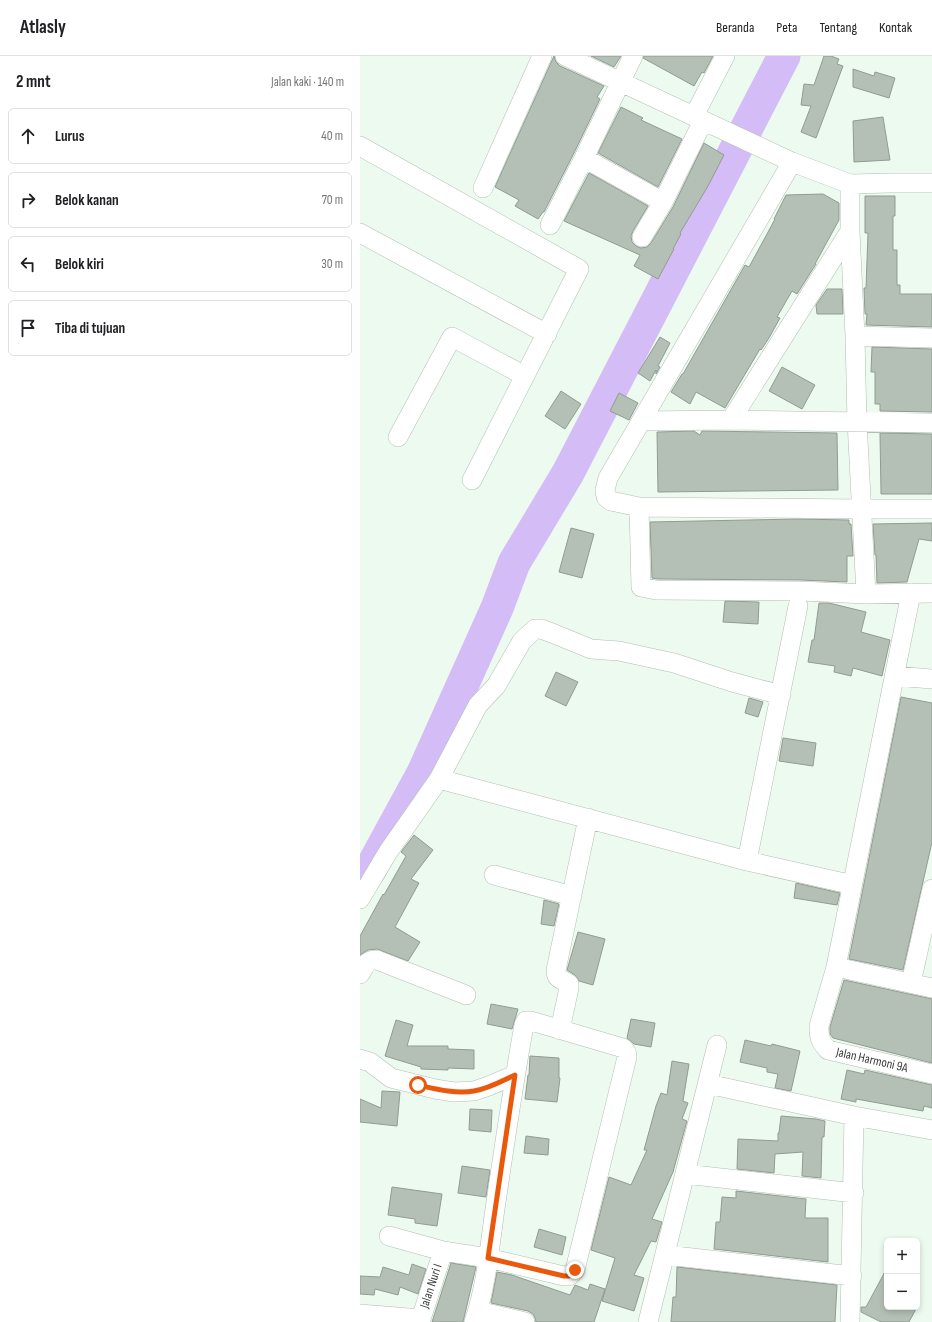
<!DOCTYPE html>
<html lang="id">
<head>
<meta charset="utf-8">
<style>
  body { margin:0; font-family:"Sofia Sans Condensed",sans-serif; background:#f2f2f2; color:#202124 }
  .controls { position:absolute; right:12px; bottom:12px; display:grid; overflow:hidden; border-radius:6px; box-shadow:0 2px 6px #0003 }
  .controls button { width:36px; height:36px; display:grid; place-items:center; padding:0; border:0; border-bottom:1px solid #e0e0e0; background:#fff; color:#202124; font:20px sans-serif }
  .stop { position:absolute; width:12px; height:12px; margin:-9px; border:3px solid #ea580c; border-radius:50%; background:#fff }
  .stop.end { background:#ea580c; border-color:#fff; box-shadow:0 1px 4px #0008 }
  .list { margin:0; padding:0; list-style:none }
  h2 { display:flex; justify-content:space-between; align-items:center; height:52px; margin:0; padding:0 16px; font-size:17px }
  h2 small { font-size:13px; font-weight:400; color:#757577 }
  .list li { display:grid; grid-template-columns:26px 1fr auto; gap:12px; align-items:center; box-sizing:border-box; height:56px; margin:0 8px 8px; padding:0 8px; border:1px solid #e0e0e0; border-radius:6px }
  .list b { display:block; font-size:15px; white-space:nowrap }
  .list em { font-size:13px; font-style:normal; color:#757577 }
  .icon { flex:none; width:22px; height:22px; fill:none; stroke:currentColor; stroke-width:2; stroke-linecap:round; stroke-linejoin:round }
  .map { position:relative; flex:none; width:572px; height:1266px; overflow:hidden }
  header { display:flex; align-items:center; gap:24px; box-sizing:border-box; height:56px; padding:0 20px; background:#fff; border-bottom:1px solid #e0e0e0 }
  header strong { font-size:19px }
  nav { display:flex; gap:22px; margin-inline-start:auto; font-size:14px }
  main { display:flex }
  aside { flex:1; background:#fff }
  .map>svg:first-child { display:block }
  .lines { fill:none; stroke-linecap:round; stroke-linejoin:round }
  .river { stroke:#d4bdf6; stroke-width:33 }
  .building { fill:#b4c0b6; stroke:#909c92 }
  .minor-casing { stroke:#b2beb4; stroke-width:20 }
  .minor { stroke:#fff; stroke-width:19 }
  .route { stroke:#ea580c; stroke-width:5 }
  .labels { text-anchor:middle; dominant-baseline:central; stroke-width:3; stroke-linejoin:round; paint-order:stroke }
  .street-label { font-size:13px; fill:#383d39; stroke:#fff }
</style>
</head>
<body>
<header>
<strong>Atlasly</strong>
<nav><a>Beranda</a><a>Peta</a><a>Tentang</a><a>Kontak</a></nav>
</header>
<main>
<aside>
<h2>2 mnt<small>Jalan kaki · 140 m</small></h2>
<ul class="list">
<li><svg class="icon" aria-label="ahead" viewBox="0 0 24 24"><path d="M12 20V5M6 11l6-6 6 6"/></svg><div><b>Lurus</b></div><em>40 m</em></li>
<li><svg class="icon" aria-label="right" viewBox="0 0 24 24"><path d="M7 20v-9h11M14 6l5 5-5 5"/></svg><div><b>Belok kanan</b></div><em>70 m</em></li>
<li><svg class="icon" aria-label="left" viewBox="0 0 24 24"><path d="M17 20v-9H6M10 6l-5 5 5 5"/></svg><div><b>Belok kiri</b></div><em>30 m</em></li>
<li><svg class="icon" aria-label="arrive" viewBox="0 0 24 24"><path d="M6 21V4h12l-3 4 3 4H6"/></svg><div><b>Tiba di tujuan</b></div></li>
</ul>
</aside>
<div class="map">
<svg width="572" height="1266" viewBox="0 0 572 1266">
  <rect width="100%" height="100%" fill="#edfaef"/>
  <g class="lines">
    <!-- river -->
    <path class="river" d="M10 814 63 717 137 552 154 507 208 417 424 0"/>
  </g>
  <!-- building -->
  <path class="building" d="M194 0 196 6 200 10 244 30 237 41 240 43 214 97 184 156H183L178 163 155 150 159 144 135 131Z
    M231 0H261L254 11Z
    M284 0H353L344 17 342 16 334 30 283 2Z
    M464 0H471L479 3 477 8 483 10 456 82 441 76 451 50 441 49 444 28 454 29Z
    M493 13 514 20 515 16 535 22 529 42 493 31Z
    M261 51 283 62 281 64 322 83 298 131 238 97Z
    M523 61 530 104 494 106 493 65Z
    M344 87 364 99 348 130 320 177 321 178 313 193H314L298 223 274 210 280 199 204 165 229 117 288 150 273 175 271 180 272 186 276 190 281 192 287 191 291 187 313 151Z
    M463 138 479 147V164L455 208H456L437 238 432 235 417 261 420 262 409 282 401 294 400 293 365 352 336 336 330 348 311 336 322 318H323L385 209 389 211 407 178 415 163H414L426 139Z
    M505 140H535V160H533V194H537V229H540V238H572V271L506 269 507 258H505L504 232H506L508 177H505Z
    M467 233H482L483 258H457L456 249Z
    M300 281 310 287 298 310 300 311 296 318V314L290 325 278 317Z
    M512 291 572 293V356L520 355V348H515V316H511Z
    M422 311 455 329 442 353 409 335Z
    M201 335 221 348 205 373 185 360Z
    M259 337 278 347 269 364 250 355Z
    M334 375 340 379 342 375 477 377 478 434 298 436 297 376Z
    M520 377 572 378V438H521Z
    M437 463 489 464V468H491L493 500H487V526L441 524 297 523 292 522 290 466Z
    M572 467V485L559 483 547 526 517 527 516 499H515L513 468Z
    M211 472 234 478 222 522 199 516Z
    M365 545 399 546 398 568 363 566Z
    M459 547H469L506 556 501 576 530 584 522 620 493 612 491 620 474 616 475 610 448 606 452 584H454Z
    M196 616 218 626 206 650 185 640Z
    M541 641 572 647V786L543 914 489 903Z
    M389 642 403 646 398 661 385 657Z
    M423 682 456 687 453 710 419 705Z
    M54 779 73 794 51 823 59 827 35 871 60 886 48 905 17 893 8 894 0 899V880L23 838 24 839 46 800 41 796Z
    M436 827 480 837 477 849 434 842Z
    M184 844 199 848 194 870 181 868Z
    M218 876 245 883 233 929 219 925 215 919 207 914Z
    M484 924 572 943V1007L473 982 470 978V971Z
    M131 948 158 953 152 973 127 968Z
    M271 963 295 967 291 991 274 988 267 982Z
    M36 964 53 969 47 990H88V993L114 994V1013L88 1012V1014L61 1013V1011L25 1000Z
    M385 984 411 990 412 988 440 995 431 1035 415 1032 418 1018 407 1016V1012L380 1006Z
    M170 1000 199 1002V1022H200L197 1046 165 1043 168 1019H169Z
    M312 1005 329 1008 323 1045 328 1047 322 1063 327 1065 313 1116 292 1163 302 1166 296 1186 291 1185 274 1219 284 1222 274 1255 242 1245 255 1202 231 1194 249 1121 271 1129 287 1094H284L296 1050 301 1037 307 1039Z
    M487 1014 504 1018 505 1014 572 1029V1052L564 1050 563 1055 496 1043V1046L481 1043Z
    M22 1035 40 1036 37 1070 0 1066V1043L21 1052Z
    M110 1053 132 1054 131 1076 109 1074Z
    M421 1060 456 1063 465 1065 464 1081H462L461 1122 442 1120 443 1096 415 1098 414 1117 377 1113 378 1083 418 1085V1077H419Z
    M166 1080 189 1083 188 1099 164 1097Z
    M102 1110 130 1114 126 1141 98 1137Z
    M32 1131 82 1138 77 1170 55 1167V1163L28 1159Z
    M376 1135 446 1143 445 1162H468V1206L354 1193 356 1166H360L362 1141 376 1142Z
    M179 1173 206 1181 202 1199 174 1191Z
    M91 1207 116 1211 103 1266H72Z
    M52 1208 66 1213 58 1238 40 1231 38 1239 15 1233 14 1239 0 1238V1220L20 1221 23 1211 49 1219Z
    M317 1211 477 1229 475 1266H311L313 1241H316Z
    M527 1212V1251H557L549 1266H521L501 1256V1251H506Z
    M137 1216 152 1219 210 1239 215 1229 228 1234 230 1228 245 1233 234 1266H176L175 1262 173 1258 168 1255 131 1247Z"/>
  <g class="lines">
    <defs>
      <path id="minor" d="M205 0 432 106 490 128V175L495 280 497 365 506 538 572 537
        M334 60 365 0
        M0 90 219 213 112 424
        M224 102 303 146
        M432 106 248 422 245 434 246 441 251 445 279 451 501 453H572
        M490 128 530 127H572
        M123 132 182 0
        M190 169 224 102 273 0
        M0 177 187 278
        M282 181 303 146 343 65
        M495 280 572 282
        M371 364 490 175
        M282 365 371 364 572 367
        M38 381 92 281 165 320
        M279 451 281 531 296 534 441 535 506 538
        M551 537 476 911 572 932
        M535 620 572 623
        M79 723 118 649 136 630 162 585 175 573H181L192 577 231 593 259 595 314 607 372 626 421 639
        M387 805 438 550
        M134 819 212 840
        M0 843 28 796 79 723 387 805 489 828
        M476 911 459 970C459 982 460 985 468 994L572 1018
        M0 918C5 910 7 903 17 904L106 939
        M551 927 572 833
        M200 974 209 932V928C202 922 196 925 196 914L228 762
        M0 1003 10 1006 31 1022 75 1033 94 1036 114 1035 126 1031 155 1019
        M348 1028 494 1060 572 1074
        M325 1118 494 1137
        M29 1180 83 1195 128 1202 204 1220H209L215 1214 267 1001C267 997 266 995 263 992L171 965H166L164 969C153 1030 144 1091 135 1153 130 1188 126 1232 114 1266
        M306 1199 492 1220
        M118 1255 165 1266
        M0 1258 61 1263
        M60 1266 83 1195
        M288 1266 357 989
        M490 1266 494 1060"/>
    </defs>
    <!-- minor casing -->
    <use href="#minor" class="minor-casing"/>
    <!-- minor -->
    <use href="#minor" class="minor"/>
  </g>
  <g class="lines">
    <!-- route -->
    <path class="route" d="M58 1029C76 1033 95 1038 114 1035 128 1033 142 1025 155 1019L128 1202 204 1220H209L215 1214"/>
  </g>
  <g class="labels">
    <!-- street labels -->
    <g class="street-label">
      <text transform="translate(512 1004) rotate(13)">Jalan Harmoni 9A</text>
      <text transform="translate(71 1230) rotate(-72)">Jalan Nuri I</text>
    </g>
  </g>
</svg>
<div class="controls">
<button>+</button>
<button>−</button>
</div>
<div class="stop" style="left:58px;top:1029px"></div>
<div class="stop end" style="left:215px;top:1214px"></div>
</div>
</main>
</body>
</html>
